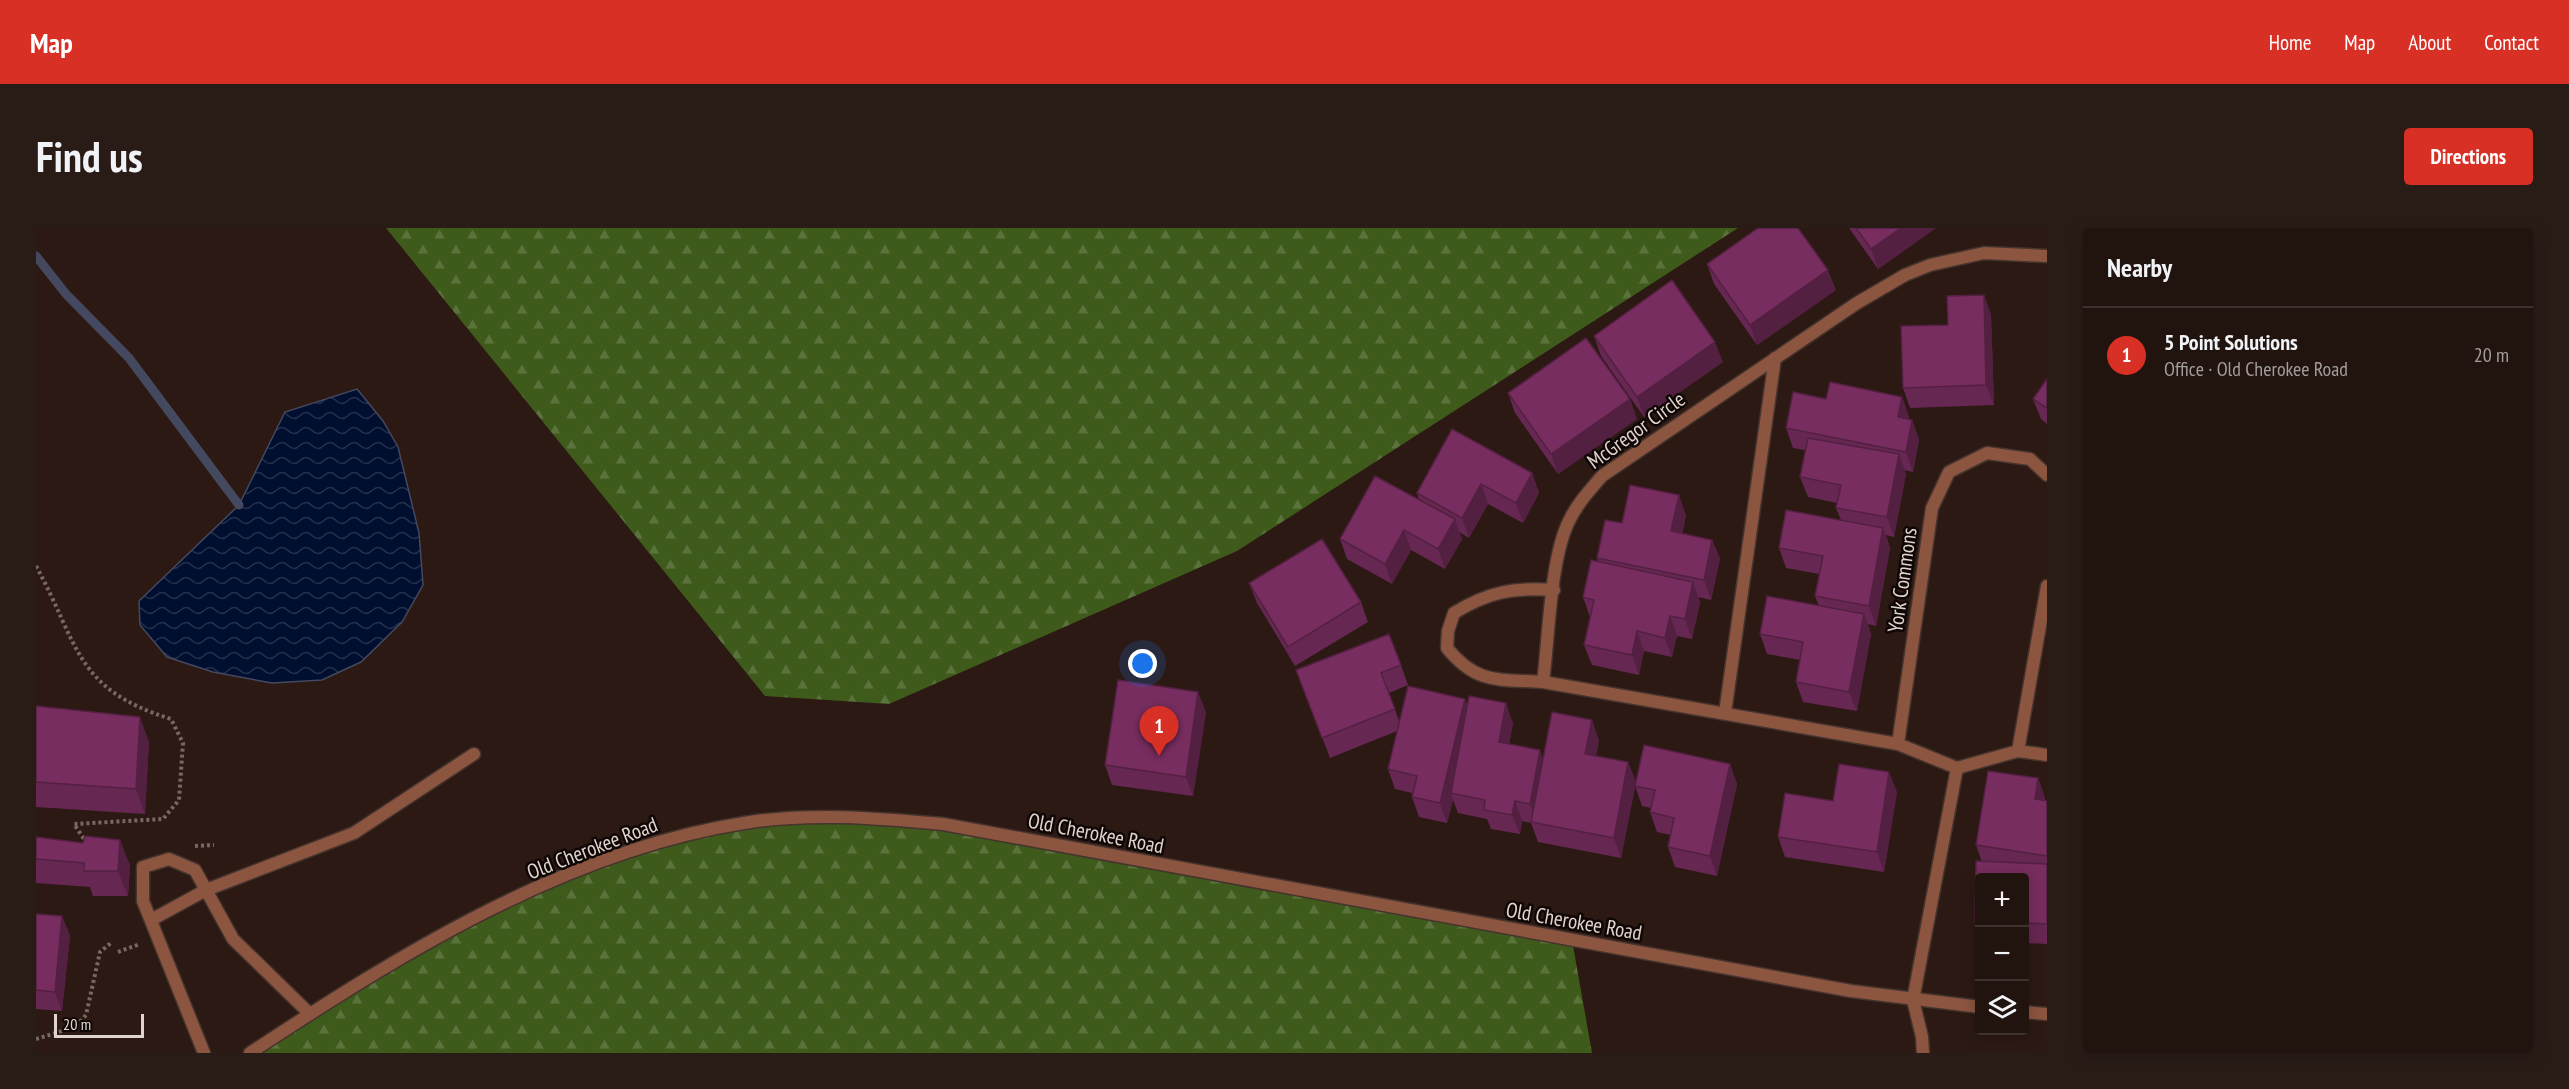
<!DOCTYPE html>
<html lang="en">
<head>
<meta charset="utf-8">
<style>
  body { margin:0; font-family:"PT Sans Narrow",sans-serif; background:#291c17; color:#f1f3f6 }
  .controls { position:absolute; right:18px; bottom:18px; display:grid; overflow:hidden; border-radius:6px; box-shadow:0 3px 15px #0003 }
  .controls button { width:54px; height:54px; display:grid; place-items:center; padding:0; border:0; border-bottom:2px solid #3e322e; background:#21130e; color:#f1f3f6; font:30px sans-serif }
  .scale { position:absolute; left:18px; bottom:15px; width:90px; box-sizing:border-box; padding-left:6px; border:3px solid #e1d4cf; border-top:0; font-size:16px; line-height:21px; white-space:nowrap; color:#e1d4cf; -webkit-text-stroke:4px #0f0705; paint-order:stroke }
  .you { position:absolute; left:1107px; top:436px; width:21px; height:21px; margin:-15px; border:4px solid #fff; border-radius:50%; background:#1a73e8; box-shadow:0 0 0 9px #1a73e833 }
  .badge { display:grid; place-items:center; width:39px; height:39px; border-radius:50%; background:#d93025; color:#fff; font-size:20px; font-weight:700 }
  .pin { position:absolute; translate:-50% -50px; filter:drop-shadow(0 2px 3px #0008) }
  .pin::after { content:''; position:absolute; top:32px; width:21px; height:18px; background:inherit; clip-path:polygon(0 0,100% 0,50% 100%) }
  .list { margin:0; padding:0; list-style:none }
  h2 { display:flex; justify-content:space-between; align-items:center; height:78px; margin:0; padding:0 24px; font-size:26px }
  h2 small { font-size:20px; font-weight:400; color:#a29e9e }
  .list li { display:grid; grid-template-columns:39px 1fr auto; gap:18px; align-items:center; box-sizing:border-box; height:96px; padding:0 24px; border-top:2px solid #3e322e }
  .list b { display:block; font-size:22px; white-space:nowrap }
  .list p { margin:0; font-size:20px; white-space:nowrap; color:#a29e9e }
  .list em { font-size:20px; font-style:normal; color:#a29e9e }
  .icon { flex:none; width:33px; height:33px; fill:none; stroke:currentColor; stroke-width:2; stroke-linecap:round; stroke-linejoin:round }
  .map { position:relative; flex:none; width:2011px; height:825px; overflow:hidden; border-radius:6px }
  header { display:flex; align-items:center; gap:36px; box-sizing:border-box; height:84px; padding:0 30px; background:#d93025; color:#fff }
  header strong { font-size:28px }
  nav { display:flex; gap:33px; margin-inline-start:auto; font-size:21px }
  .intro { display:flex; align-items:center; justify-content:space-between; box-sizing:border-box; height:144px; padding:0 36px }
  h1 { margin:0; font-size:42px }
  .button { padding:15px 27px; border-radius:6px; background:#d93025; color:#fff; font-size:21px; font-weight:700 }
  main { display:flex; gap:36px; padding:0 36px }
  aside { flex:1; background:#21130e; border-radius:6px; box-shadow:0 3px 15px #0003 }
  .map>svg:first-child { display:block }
  .forest { fill:url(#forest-firs) }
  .water { fill:url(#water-waves); stroke:#44495f; stroke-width:1.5 }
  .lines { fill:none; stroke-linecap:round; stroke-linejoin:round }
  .stream { stroke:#44495f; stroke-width:9 }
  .service-casing { stroke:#45332d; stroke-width:15 }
  .minor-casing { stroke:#45332d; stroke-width:15 }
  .tertiary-casing { stroke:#45332d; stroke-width:15 }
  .path { stroke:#786862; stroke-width:4; stroke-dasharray:3 3; stroke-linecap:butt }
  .service { stroke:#8c5540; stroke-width:12 }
  .minor { stroke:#8c5540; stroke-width:12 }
  .tertiary { stroke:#8c5540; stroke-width:12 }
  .wall { fill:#662752 }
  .shaded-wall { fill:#532042 }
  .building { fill:#772d5f; stroke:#532042; stroke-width:1.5 }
  .labels { text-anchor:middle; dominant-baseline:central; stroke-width:5; stroke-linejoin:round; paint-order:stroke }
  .street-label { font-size:21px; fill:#e1d4cf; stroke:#0f0705 }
</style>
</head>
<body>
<header>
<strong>Map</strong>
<nav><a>Home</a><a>Map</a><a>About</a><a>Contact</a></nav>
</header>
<div class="intro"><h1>Find us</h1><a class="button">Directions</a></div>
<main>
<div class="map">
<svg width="2011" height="825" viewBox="0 0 2011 825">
  <defs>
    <pattern id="forest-firs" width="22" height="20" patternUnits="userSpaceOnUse" patternTransform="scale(1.5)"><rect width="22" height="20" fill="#3f5b1c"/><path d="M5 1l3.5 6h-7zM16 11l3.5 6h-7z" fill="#5a723c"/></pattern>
    <pattern id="water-waves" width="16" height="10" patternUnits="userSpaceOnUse" patternTransform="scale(1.5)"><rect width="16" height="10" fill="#000e2f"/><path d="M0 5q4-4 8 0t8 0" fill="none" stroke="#25304c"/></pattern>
  </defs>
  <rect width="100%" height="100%" fill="#2c1913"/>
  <!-- forest -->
  <path class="forest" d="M350 0H1702L1201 323 853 476 729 468Z
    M847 590 1536 712 1556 825H214L407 706 586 625 709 594Z"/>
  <!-- water -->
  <path class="water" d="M321 161 347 193 362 219 383 305 387 357 366 394 325 434 286 452 236 455 177 444 131 429 104 397 103 373 203 277 249 184Z"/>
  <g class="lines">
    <!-- stream -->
    <path class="stream" d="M0 28 30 66 93 130 203 277"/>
    <defs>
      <path id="service" d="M115 692 170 662 318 605 438 526
        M168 825 107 673V639L133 631 159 642 197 711 274 786"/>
      <path id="minor" d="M2011 247 1994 231 1951 225 1913 244 1896 280 1862 516 1921 540 1982 523 2011 358
        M1507 454C1463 451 1441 457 1411 420L1412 403 1418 385C1452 364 1478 359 1518 362
        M1689 485 1739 130
        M1862 516 1507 454C1513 409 1514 331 1533 293 1541 276 1554 262 1566 248L1821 75 1869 47 1894 37 1948 25 2011 28
        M1982 523 2011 527
        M1887 825 1886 809 1877 772 1921 540"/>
      <path id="tertiary" d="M1988 784 2011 786
        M214 825C363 727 529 623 708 595 773 584 841 590 907 596L1815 763 1944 779"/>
    </defs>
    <!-- service casing -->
    <use href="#service" class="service-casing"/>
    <!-- minor casing -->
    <use href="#minor" class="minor-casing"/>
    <!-- tertiary casing -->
    <use href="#tertiary" class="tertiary-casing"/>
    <!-- path -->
    <path class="path" d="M0 338C43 416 38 461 135 491L147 515 143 572 127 591 38 596 50 614
      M159 618 178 617
      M82 724 104 716
      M0 811 39 799 50 787 64 724 76 714"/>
    <!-- service -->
    <use href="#service" class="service"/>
    <!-- minor -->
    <use href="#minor" class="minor"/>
    <!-- tertiary -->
    <use href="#tertiary" class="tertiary"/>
  </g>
  <!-- wall -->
  <path class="wall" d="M1813 0H1900L1842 41Z
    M1671 36 1800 62 1721 117 1678 56Z
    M1948 67 1955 87 1958 177 1874 180 1867 160 1912 97Z
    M1558 108 1687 134 1608 189 1565 128Z
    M2011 151V196L2005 191 1997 171Z
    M1472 165 1594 171 1601 191 1522 246 1479 185Z
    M1866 169 1873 189V192H1876L1883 212 1877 244 1868 242 1870 246 1858 309 1850 307 1854 320 1840 398 1832 396 1835 406 1821 483 1767 474 1760 454 1764 432 1731 426 1724 406 1783 378 1779 368 1783 346 1750 340 1743 320 1805 292 1800 280 1801 275 1772 269 1764 249 1769 222 1757 220 1750 200 1790 171Z
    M1496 245 1503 265 1487 295 1452 276 1433 310 1423 304 1426 311 1409 341 1375 322 1356 356 1311 331 1304 311 1383 272 1381 265Z
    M1650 287 1646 306 1676 312 1684 331 1675 372 1662 369 1664 374 1656 411 1641 408 1636 429 1608 423 1603 447 1556 437 1548 417 1554 389 1547 369 1562 334 1561 330 1586 295Z
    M1213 355 1325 374 1332 394 1259 438 1221 375Z
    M1365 437 1372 457 1353 465 1363 493 1429 471 1431 478 1477 495 1473 516 1507 530 1563 512 1560 528 1592 534 1600 554 1585 630 1502 614 1495 595 1486 593 1484 606 1455 601 1451 591 1422 585 1417 572 1411 595 1383 589 1376 569V565L1359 561 1352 541 1361 503 1294 530 1260 442Z
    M0 478 113 514 109 586 0 579Z
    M1170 484 1157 568 1076 557 1069 537Z
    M1694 536 1701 556 1681 648 1639 639 1632 619 1635 607 1621 604 1614 584 1615 580 1606 578 1599 558Z
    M1952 543 2002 550 2009 570V572L2011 573V716L1989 715V650H1944V707L1939 694 1940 633 1946 634 1940 617Z
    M1861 564 1848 644 1749 629 1742 609 1797 573Z
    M0 609 94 637 92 668H57L54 659 0 655Z
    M0 686 26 688 34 708 26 783 0 781Z"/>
  <!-- shaded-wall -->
  <path class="shaded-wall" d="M1865 0H1900L1842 41 1835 21Z
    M1792 42 1800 62 1721 117 1714 97Z
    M1948 67 1955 87 1958 177 1950 157Z
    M1679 114 1687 134 1608 189 1601 169Z
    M1866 169 1873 189 1869 209 1862 189Z
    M1594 171 1601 191 1522 246 1515 226Z
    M1876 192 1883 212 1877 244 1870 224Z
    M1863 226 1870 246 1858 309 1851 289Z
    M1496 245 1503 265 1487 295 1480 275Z
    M1445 256 1452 276 1433 310 1426 290Z
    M1643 267 1650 287 1643 323 1635 303Z
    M1419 291 1426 311 1409 341 1402 321Z
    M1847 300 1854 320 1840 398 1833 378Z
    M1368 302 1375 322 1356 356 1349 336Z
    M1676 312 1684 331 1675 372 1668 352Z
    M1657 354 1664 374 1656 411 1649 391Z
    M1828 386 1835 406 1821 483 1813 464Z
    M1634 388 1641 408 1636 429 1629 410Z
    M1601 403 1608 423 1603 447 1596 427Z
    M1162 464 1170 484 1157 568 1150 549Z
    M1429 471 1436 491 1415 565 1417 572 1411 595 1404 575Z
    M1470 475 1477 495 1470 534 1463 514Z
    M104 489 113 514 109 586 100 561Z
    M1556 492 1563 512 1556 546 1549 526Z
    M1504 522 1511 542 1501 596 1494 576Z
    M1592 534 1600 554 1585 630 1578 610Z
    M1694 536 1701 556 1681 648 1674 628Z
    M1853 544 1861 564 1848 644 1841 624Z
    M2002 550 2009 570 2006 591 1999 571Z
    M1479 573 1486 593 1484 606 1476 587Z
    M84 612 94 637 92 668 82 643Z
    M26 688 34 708 26 783 19 764Z"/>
  <!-- building -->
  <path class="building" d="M1722 0H1762L1792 42 1714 97 1671 36Z
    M1820 0H1865L1835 21Z
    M1636 52 1679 114 1601 169 1558 108Z
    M1948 67 1950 157 1867 160 1865 98 1912 97 1911 68Z
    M1550 110 1594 171 1515 226 1472 165Z
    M2011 151V180L1997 171Z
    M1794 154 1866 169 1862 189 1876 192 1870 224 1750 200 1757 164 1790 171Z
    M1416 201 1496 245 1480 275 1445 256 1426 290 1381 265Z
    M1772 210 1863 226 1851 289 1800 280 1805 257 1764 249Z
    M1339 248 1419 291 1402 321 1368 302 1349 336 1304 311Z
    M1594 257 1643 267 1635 303 1676 312 1668 352 1561 330 1569 292 1586 295Z
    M1750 282 1847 300 1833 378 1779 368 1787 328 1743 320Z
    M1286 311 1325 374 1252 419 1213 355Z
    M1555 332 1657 354 1649 391 1634 388 1629 410 1601 403 1596 427 1548 417 1558 372 1547 369Z
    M1731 368 1828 386 1813 464 1760 454 1767 414 1724 406Z
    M1353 406 1365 437 1345 445 1359 481 1286 510 1260 442Z
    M1082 452 1162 464 1150 549 1069 537Z
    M1372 458 1429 471 1404 575 1376 569 1381 548 1352 541Z
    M1433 468 1470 475 1463 514 1504 522 1494 576 1479 573 1476 587 1448 582 1449 572 1415 565Z
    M0 478 104 489 100 561 0 554Z
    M1516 484 1556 492 1549 526 1592 534 1578 610 1495 594Z
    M1608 517 1694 536 1674 628 1632 619 1638 590 1614 584 1619 562 1599 558Z
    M1803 536 1853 544 1841 624 1742 609 1749 565 1797 573Z
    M1952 543 2002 550 1999 571 2011 573V628L1940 617Z
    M49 608 84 612 82 643H48V635L0 631V609L47 615Z
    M1940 633 2011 636V696L1989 695V650H1944V694H1939Z
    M0 686 26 688 19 764 0 762Z"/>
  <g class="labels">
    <!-- street labels -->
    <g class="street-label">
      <text transform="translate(1600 202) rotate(-36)">McGregor Circle</text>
      <text transform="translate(1866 352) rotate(-82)">York Commons</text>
      <text transform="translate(1060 605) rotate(11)">Old Cherokee Road</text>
      <text transform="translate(556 620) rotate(-21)">Old Cherokee Road</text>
      <text transform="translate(1538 693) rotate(10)">Old Cherokee Road</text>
    </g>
  </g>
</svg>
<div class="controls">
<button>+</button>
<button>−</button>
<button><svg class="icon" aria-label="layers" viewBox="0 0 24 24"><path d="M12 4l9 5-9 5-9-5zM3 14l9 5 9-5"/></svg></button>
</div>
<div class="scale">20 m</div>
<div class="you"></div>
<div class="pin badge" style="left:1123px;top:528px">1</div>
</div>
<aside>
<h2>Nearby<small></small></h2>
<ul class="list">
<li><span class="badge">1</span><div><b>5 Point Solutions</b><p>Office · Old Cherokee Road</p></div><em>20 m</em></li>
</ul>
</aside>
</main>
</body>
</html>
